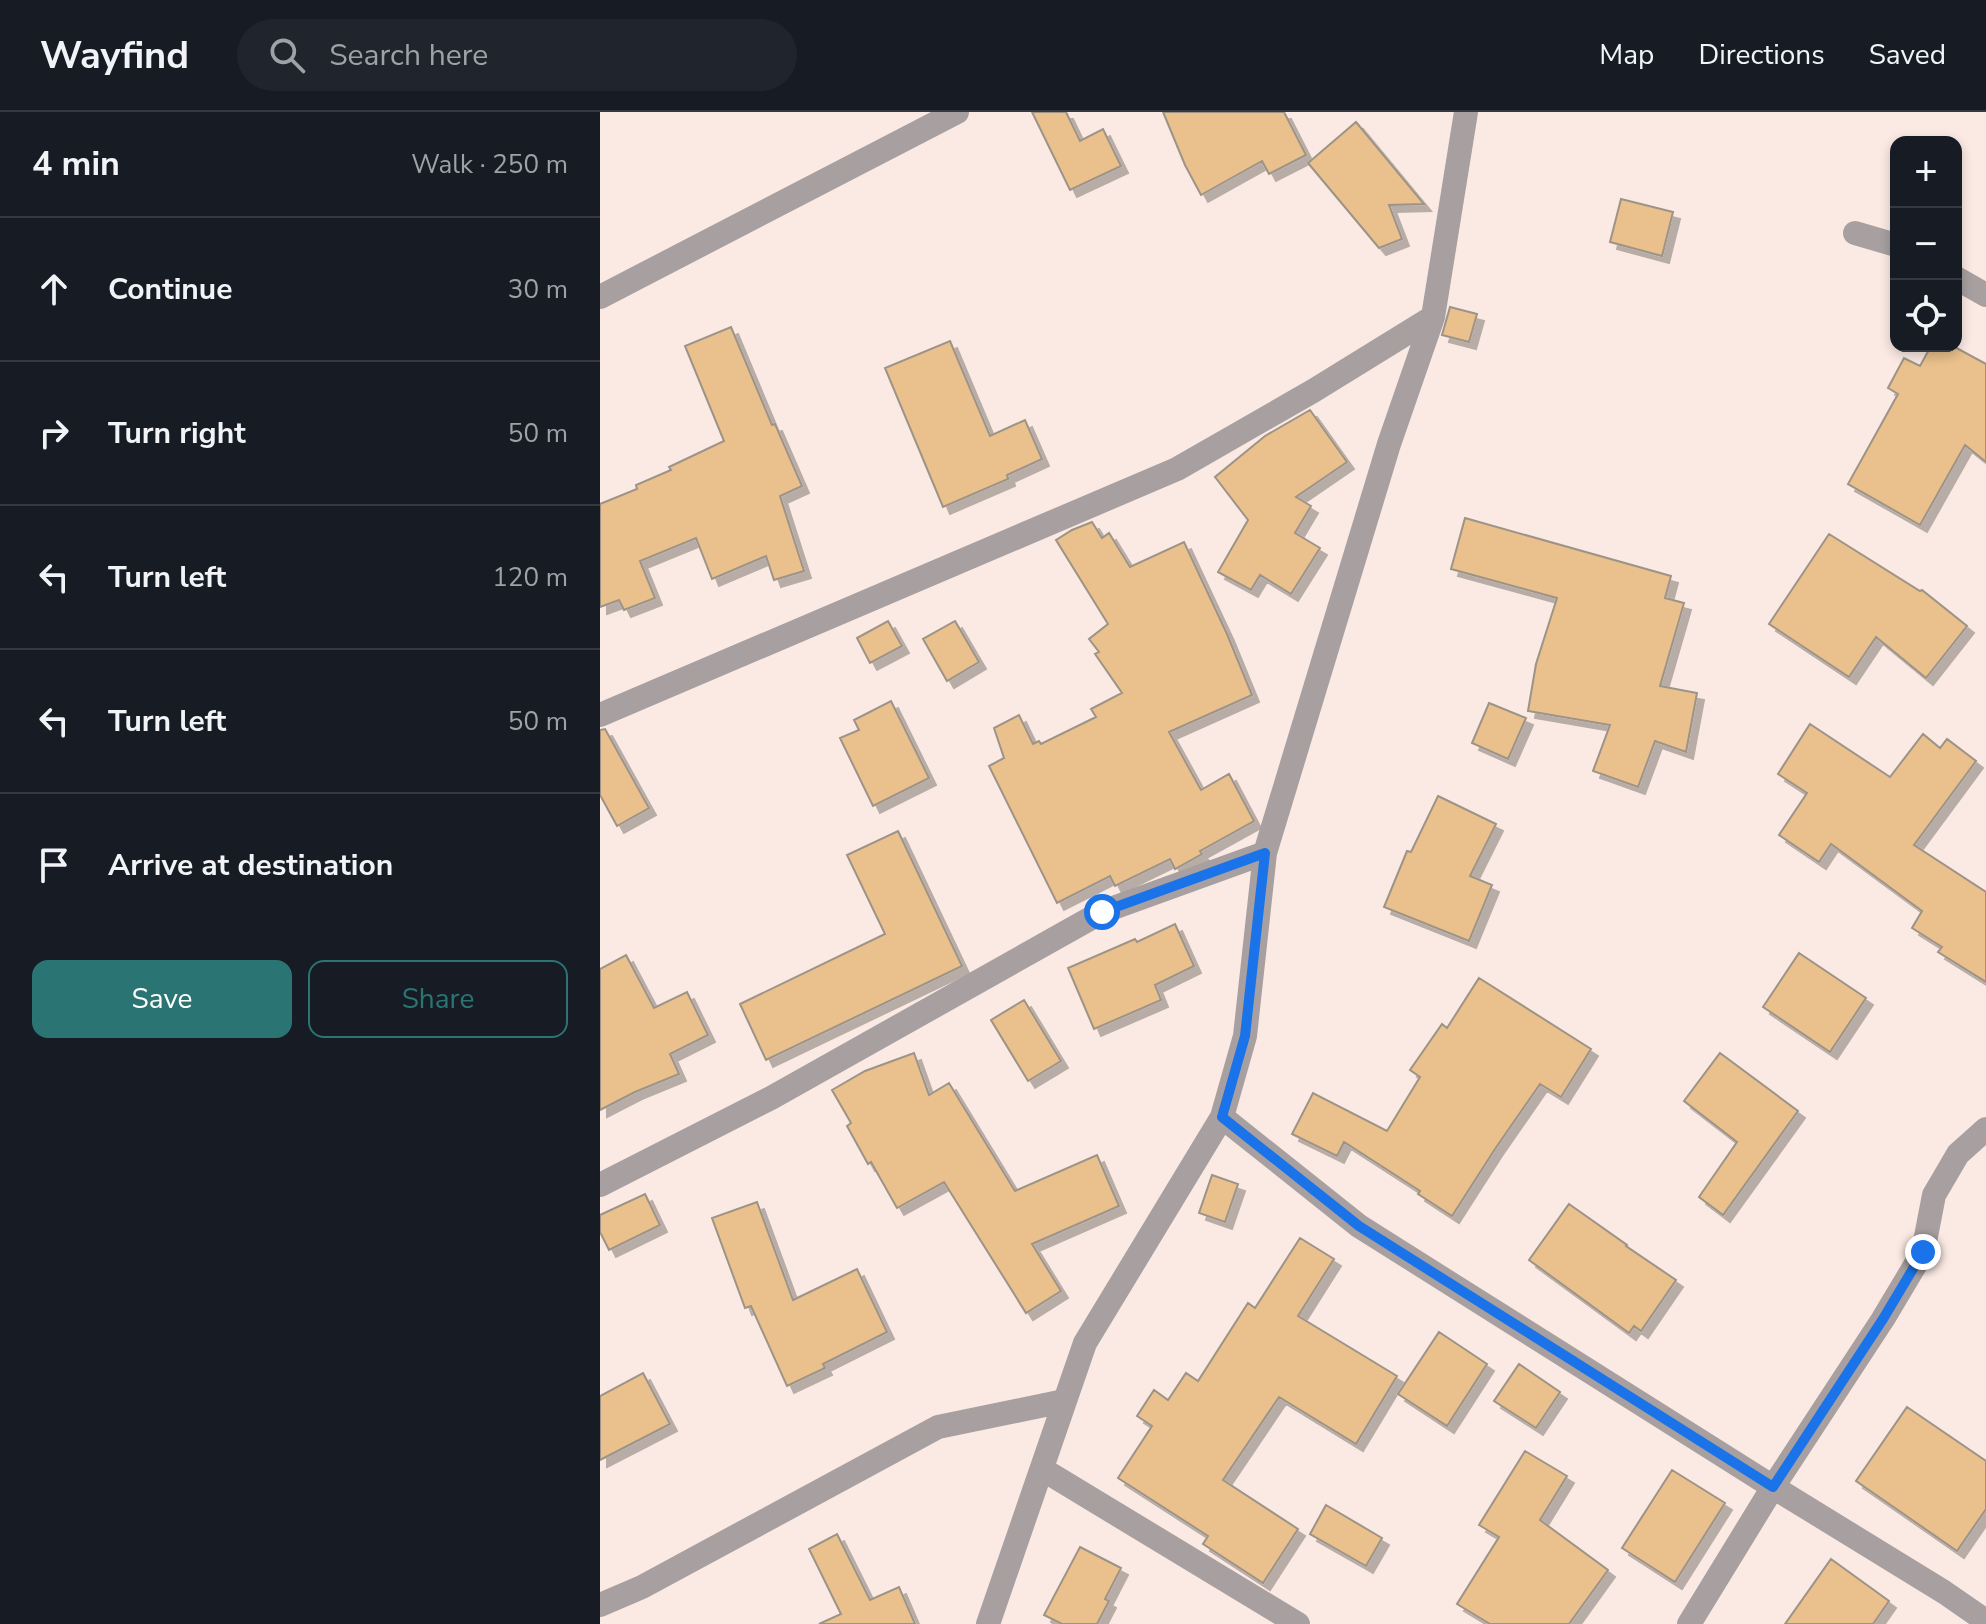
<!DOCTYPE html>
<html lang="en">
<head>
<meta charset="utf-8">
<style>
  body { margin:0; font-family:"Nunito Sans",sans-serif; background:#20242c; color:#f1f3f6 }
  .controls { position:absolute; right:24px; top:24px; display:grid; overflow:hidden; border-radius:16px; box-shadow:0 4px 12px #0003 }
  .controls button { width:72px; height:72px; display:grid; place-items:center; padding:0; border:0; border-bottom:2px solid #363941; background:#171b24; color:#f1f3f6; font:40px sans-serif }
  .stop { position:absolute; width:24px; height:24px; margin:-18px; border:6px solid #1a73e8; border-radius:50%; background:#fff }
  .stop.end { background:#1a73e8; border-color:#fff; box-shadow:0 2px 8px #0008 }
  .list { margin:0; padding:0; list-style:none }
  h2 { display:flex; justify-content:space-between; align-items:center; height:104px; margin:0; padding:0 32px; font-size:34px }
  h2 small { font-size:26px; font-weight:400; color:#9ea1a6 }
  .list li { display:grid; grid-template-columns:52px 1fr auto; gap:24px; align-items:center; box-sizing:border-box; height:144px; padding:0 32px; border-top:2px solid #363941 }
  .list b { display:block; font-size:30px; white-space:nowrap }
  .list em { font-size:26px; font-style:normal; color:#9ea1a6 }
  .actions { display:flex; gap:16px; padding:24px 32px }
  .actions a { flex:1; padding:18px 0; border:2px solid #2a7474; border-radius:16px; text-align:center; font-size:28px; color:#2a7474 }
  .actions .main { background:#2a7474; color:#fff }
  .icon { flex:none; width:44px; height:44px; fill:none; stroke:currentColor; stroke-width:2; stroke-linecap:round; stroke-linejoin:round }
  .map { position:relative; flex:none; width:1386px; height:1512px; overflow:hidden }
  header { display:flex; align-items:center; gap:48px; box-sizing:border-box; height:112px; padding:0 40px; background:#171b24; border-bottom:2px solid #363941 }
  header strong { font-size:38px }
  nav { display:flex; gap:44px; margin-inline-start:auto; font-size:28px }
  .search { width:560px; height:72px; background:#20242c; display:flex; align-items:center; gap:20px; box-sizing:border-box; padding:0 28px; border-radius:44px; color:#9ea1a6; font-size:30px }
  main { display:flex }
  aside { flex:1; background:#171b24 }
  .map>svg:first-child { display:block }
  .building { fill:#eac08c; stroke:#9d9387; stroke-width:2; filter:url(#shadow) }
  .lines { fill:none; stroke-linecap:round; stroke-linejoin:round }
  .minor { stroke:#a79fa0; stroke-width:24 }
  .route { stroke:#1a73e8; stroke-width:10 }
</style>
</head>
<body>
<header>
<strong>Wayfind</strong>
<div class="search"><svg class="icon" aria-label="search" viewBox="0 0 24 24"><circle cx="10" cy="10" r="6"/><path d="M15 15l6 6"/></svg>Search here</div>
<nav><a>Map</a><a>Directions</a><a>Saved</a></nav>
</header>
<main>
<aside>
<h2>4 min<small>Walk · 250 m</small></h2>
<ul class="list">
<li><svg class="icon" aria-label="ahead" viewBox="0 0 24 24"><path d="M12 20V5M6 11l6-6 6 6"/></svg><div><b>Continue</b></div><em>30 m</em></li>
<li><svg class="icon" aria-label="right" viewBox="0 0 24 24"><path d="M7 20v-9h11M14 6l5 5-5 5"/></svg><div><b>Turn right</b></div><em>50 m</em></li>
<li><svg class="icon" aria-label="left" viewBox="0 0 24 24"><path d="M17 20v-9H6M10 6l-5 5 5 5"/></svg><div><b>Turn left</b></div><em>120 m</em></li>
<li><svg class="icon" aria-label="left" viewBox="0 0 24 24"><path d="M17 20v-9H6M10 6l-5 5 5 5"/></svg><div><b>Turn left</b></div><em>50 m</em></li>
<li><svg class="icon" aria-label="arrive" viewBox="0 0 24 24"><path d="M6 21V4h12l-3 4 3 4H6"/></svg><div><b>Arrive at destination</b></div></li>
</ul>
<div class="actions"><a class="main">Save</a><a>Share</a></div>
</aside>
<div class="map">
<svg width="1386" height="1512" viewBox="0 0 1386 1512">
  <defs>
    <filter id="shadow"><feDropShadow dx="7" dy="7" stdDeviation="0" flood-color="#0004"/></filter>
  </defs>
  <rect width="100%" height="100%" fill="#fbeae3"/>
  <!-- building -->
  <path class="building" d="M432 0H466L480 29 503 17 521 54 470 78Z
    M563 0H684L706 43 669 62 662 49 601 83 585 53Z
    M756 10 824 92 789 93 802 127 779 136 708 51Z
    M1021 87 1073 100 1062 144 1010 130Z
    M850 195 877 202 869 230 842 223Z
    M131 215 172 313 175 312 202 374 180 384 204 459 174 468 166 444 112 467 96 426 40 449 55 486 24 498 19 488 0 495V392L37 377 36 373 71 358 69 355 124 329 85 234Z
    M350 229 390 324 425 308 442 347 407 363 408 367 343 395 285 256Z
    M1331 234H1353L1386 252V350L1365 333 1320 413 1248 372 1298 282 1288 276 1304 246 1320 254Z
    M710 298 747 350 696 385 711 394 695 421 720 436 691 482 660 463 651 478 618 460 648 408 615 365 665 324Z
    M865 406 1071 464 1065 486 1084 491 1060 574 1097 581 1086 640 1055 629 1038 675 993 659 1010 613 928 599 936 552 957 486 851 457Z
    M492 410 502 426 509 421 530 455 584 430 627 522 652 583 569 620 601 678 629 662 654 709 600 739 602 742 575 757 570 747 515 774 510 764 457 791 389 654 404 646 394 616 419 603 433 632 439 629 441 632 496 605 491 597 522 581 495 542 499 540 489 527 508 512 456 428 472 418Z
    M1229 422 1320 479 1322 478 1367 514 1326 566 1276 525 1249 565 1169 512Z
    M288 509 302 534 270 551 257 526Z
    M355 509 379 550 347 569 323 527Z
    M291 589 329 666 273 694 240 626 259 618 254 608Z
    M889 591 926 606 908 647 872 631Z
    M1210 612 1290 665 1323 622 1340 636 1347 627 1376 649 1314 733 1386 780V870L1338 840 1342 835 1312 816 1322 799 1231 732 1219 750 1179 723 1207 681 1178 662Z
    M5 617 49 696 17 714 0 683V618Z
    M838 684 896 712 870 764 892 773 869 829 784 795 807 739 811 740Z
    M298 719 362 854 166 948 140 892 285 822 247 743Z
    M575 812 594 854 555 873 561 888 494 917 468 856 535 827 537 830Z
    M1199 841 1266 886 1230 940 1163 895Z
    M26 843 54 896 87 880 108 923 70 942 79 962 35 980 0 998V857Z
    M879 866 991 937 961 985 940 972 895 1037 852 1104 818 1082 820 1079 744 1030 737 1044 692 1022 713 981 787 1019 820 965 810 958 842 912 847 916Z
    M424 888 461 949 428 969 391 908Z
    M314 941 329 983 349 971 415 1079 497 1043 519 1094 432 1132 461 1179 426 1201 344 1070 297 1096 271 1050 268 1052 247 1014 251 1011 232 978 265 959Z
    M1120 941 1198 999 1123 1103 1099 1085 1137 1030 1084 989Z
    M612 1063 638 1072 625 1110 599 1101Z
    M45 1082 60 1113 9 1138 0 1120V1103Z
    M157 1090 193 1188 257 1157 287 1220 223 1252 225 1256 187 1274 151 1194 145 1196 112 1106Z
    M969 1092 1027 1133 1026 1134 1076 1168 1041 1219 1034 1214 1029 1221 929 1148Z
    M700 1126 734 1147 698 1204 797 1264 756 1332 679 1285 623 1368 698 1417 663 1471 603 1432 608 1424 518 1366 552 1314 537 1304 554 1278 568 1288 586 1261 598 1269 648 1191 655 1196Z
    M839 1220 887 1252 847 1314 798 1282Z
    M919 1252 960 1280 936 1316 894 1289Z
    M43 1261 70 1312 0 1348V1284Z
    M1307 1295 1386 1349V1397L1357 1439 1256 1369Z
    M925 1339 967 1364 940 1408 1008 1458 969 1512H890L857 1492 899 1425 879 1413Z
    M1072 1358 1125 1391 1075 1470 1022 1436Z
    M726 1393 782 1426 766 1454 710 1422Z
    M237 1422 270 1488 299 1475 315 1512H219L241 1502 209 1437Z
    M480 1435 521 1456 505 1487 509 1489 497 1512H462L444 1503Z
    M1231 1447 1289 1489 1273 1512H1185Z"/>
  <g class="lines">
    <!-- minor -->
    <path class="minor" d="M1255 121 1296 133
      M1356 166 1386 183
      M0 185 357 0
      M0 603 577 357 713 279 833 205
      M622 1005 759 1114 1173 1375 1344 1480 1386 1509
      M0 1073 171 986 502 800 665 741
      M442 1357 698 1512
      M0 1493 42 1475 338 1315 464 1289
      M388 1512 485 1231 622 1005 645 924 665 741 789 332 833 205 866 0
      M1089 1512 1173 1375 1283 1207 1323 1140 1334 1083 1358 1042 1386 1017"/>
  </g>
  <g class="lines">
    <!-- route -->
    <path class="route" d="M502 800 665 741 645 924 622 1005 759 1114 1173 1375 1283 1207 1323 1140"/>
  </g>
</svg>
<div class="controls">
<button>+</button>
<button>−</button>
<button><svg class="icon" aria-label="locate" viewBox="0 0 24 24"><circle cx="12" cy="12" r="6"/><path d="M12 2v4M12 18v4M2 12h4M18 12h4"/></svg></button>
</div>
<div class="stop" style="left:502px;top:800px"></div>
<div class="stop end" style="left:1323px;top:1140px"></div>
</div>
</main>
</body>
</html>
